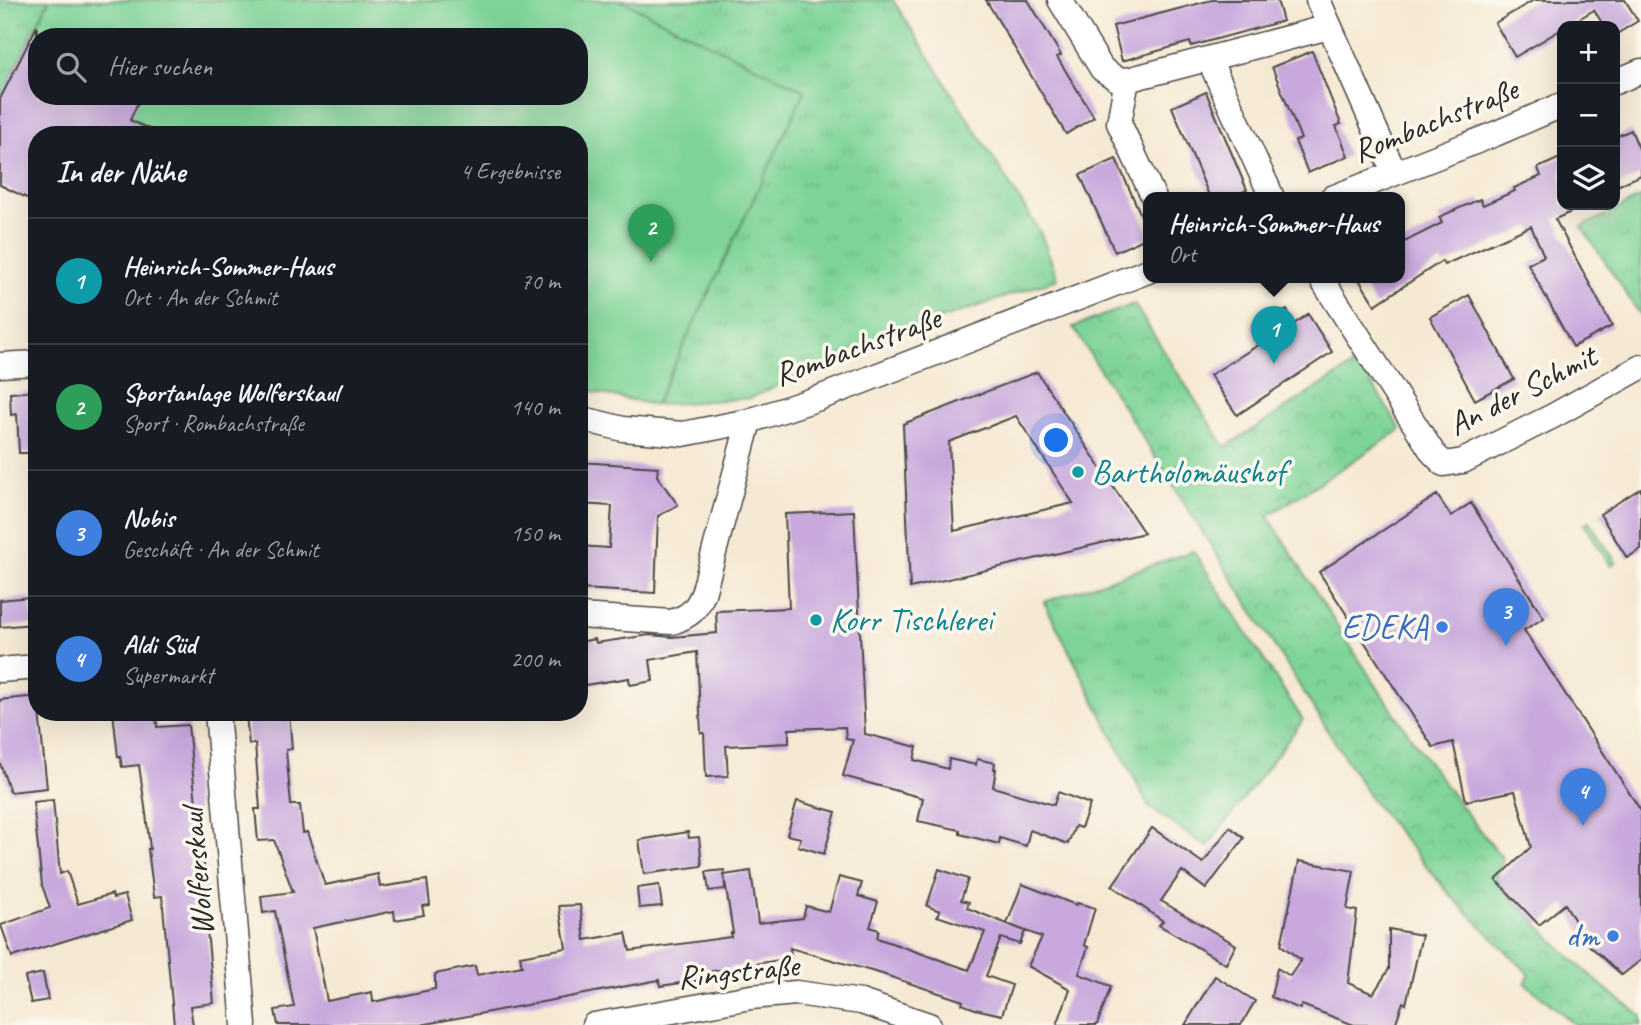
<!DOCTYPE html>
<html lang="de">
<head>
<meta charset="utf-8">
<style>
  body { margin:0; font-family:Caveat,sans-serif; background:#242831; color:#f1f3f6 }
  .controls { position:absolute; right:21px; top:21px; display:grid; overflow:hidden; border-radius:14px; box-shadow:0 7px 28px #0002 }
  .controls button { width:63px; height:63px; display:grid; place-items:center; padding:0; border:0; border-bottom:2px solid #363941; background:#171b24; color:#f1f3f6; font:35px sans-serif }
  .you { position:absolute; left:1057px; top:441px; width:24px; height:24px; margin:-18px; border:5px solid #fff; border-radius:50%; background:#1a73e8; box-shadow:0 0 0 10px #1a73e833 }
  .badge { display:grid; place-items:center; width:46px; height:46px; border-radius:50%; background:#0f766e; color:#fff; font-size:23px; font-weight:700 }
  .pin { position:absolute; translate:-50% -58px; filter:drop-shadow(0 2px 4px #0008) }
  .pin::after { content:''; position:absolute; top:37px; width:24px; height:21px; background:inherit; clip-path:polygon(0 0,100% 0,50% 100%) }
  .popup { position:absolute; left:1143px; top:192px; width:262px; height:91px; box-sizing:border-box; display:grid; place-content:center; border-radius:14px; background:#171b24; filter:drop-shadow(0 2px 5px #0005); font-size:23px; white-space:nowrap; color:#9ea1a6 }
  .popup b { font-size:26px; color:#f1f3f6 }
  .popup::after { content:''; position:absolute; left:50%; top:100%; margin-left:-14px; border:14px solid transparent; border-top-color:#171b24 }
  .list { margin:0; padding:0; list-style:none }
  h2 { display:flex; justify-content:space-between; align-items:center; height:91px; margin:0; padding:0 28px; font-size:30px }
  h2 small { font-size:23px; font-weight:400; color:#9ea1a6 }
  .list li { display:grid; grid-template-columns:46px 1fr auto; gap:21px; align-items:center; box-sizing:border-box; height:126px; padding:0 28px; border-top:2px solid #363941 }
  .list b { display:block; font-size:26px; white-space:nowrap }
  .list p { margin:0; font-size:23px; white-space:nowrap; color:#9ea1a6 }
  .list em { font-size:23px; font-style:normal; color:#9ea1a6 }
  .icon { flex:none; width:38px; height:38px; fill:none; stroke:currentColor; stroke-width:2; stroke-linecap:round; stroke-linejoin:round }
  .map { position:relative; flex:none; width:1641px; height:1025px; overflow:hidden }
  .search { position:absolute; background:#171b24; box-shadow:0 7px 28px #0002; left:28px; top:28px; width:560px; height:77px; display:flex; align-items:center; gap:18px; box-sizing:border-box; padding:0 24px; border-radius:28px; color:#9ea1a6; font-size:26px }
  .panel { position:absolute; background:#171b24; box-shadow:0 7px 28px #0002; left:28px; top:126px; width:560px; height:595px; border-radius:28px }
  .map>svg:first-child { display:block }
  .grass { fill:url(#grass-tufts); stroke:#548062; stroke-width:2 }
  .park { fill:url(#park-crowns); stroke:#548062; stroke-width:2 }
  .pitch { fill:#7ed498; stroke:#548062; stroke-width:2 }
  .building { fill:#c8a8dd; fill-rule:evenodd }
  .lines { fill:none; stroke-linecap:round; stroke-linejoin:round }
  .street-casing { stroke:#494844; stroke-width:27 }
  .street { stroke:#fff; stroke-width:24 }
  .culture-dot { fill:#0f9aa8; stroke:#fbf7ec; stroke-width:2.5 }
  .shop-dot { fill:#3f7fe0; stroke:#fbf7ec; stroke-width:2.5 }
  .labels { text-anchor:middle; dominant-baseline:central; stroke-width:7; stroke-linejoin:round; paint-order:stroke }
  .street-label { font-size:33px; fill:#2b2b2b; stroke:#fbf7ec }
  .culture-label { font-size:33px; fill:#0d838f; stroke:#fbf7ec; text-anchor:start }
  .shop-label { font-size:33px; fill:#366cbe; stroke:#fbf7ec; text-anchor:end }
</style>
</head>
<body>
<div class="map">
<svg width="1641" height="1025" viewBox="0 0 1641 1025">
  <defs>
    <pattern id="grass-tufts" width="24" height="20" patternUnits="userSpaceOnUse" patternTransform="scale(1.75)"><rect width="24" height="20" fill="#7ed498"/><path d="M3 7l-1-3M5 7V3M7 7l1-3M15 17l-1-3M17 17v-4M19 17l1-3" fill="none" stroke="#6db683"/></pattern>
    <pattern id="park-crowns" width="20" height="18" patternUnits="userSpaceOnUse" patternTransform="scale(1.75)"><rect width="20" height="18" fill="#7ed498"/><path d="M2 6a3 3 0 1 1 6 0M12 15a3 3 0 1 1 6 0" fill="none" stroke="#6db683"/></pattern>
  </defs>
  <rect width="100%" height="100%" fill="#fbf7ec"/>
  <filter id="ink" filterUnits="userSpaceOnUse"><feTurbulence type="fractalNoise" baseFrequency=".0143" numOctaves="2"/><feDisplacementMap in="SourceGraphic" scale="14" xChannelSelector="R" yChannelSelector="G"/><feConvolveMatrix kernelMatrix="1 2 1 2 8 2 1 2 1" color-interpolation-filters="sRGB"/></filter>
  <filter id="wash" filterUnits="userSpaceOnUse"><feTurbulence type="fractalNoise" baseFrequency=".00686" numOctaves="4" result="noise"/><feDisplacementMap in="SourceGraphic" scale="28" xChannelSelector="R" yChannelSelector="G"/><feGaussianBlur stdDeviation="1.57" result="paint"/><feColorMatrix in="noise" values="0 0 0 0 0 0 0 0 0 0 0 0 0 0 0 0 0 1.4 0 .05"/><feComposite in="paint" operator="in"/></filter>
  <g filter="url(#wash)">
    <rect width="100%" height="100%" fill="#f6e9d4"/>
    <!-- grass -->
    <path class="grass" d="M620 0H893L1040 232 1058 279 869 343 751 398 655 405 805 91Z
      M1641 197V316L1582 227Z
      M1589 521 1616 562 1611 566 1584 524Z
      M1193 551 1303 720 1207 847 1149 807 1044 602Z"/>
    <!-- park -->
    <path class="park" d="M0 0H49L0 100Z
      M1134 304 1225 447 1358 362 1401 430 1268 516C1342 633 1414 752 1503 859L1496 880C1541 927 1586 979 1641 1015V1025H1576L1525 983 1530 975 1452 897 1373 802 1073 327Z"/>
    <!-- pitch -->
    <path class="pitch" d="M49 0H620L805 91 655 405 579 389V135H162L130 120 132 96H579V37H37V51L27 47Z"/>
    <g id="blocks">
      <!-- building -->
      <path class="building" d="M986 0H1028L1061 55 1057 57 1094 117 1066 134Z
        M1212 0H1277L1283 21 1191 46 1190 42 1122 61 1113 26Z
        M1534 0H1625L1638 21 1615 35V26H1604L1594 10 1567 26H1562V29L1515 57 1495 23Z
        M37 26V96H141L130 120 162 135H37V203L0 185V99Z
        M1312 51 1341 124 1336 126 1348 156 1308 173 1295 141 1301 139 1272 67Z
        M1206 92 1247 190 1229 198H1210L1172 107Z
        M1631 130 1641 153V175L1615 187V137Z
        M1562 157V205H1587L1555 219 1612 326 1573 347 1528 264 1544 256 1531 226 1444 265 1442 261 1375 305 1358 278H1400V244L1442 223 1439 217 1480 199 1483 205 1515 191 1514 188 1541 176 1538 168Z
        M1116 159 1148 231V237L1115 252 1080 175Z
        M1469 295 1514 379 1475 400 1430 317Z
        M1287 310 1294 324 1308 314 1332 352 1237 415 1210 375 1260 344 1252 326Z
        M1037 372 1144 533 910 588 903 424ZM1016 416 1073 503 954 531 949 442Z
        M37 391V453H19L17 414 11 415 10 393Z
        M579 462 658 467 657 476 678 505 658 516 655 593 579 589V546L609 548 612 506 579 504Z
        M1641 488V549L1627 558 1600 514Z
        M1437 495 1451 516 1471 503 1544 618 1524 630 1641 811V960L1622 975 1589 945 1565 904 1539 925 1496 880 1531 847 1515 791 1466 801 1453 742 1433 747 1319 572Z
        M854 511 865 734 917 747 914 760 948 769 949 759 976 765 977 759 995 763 994 769H996L993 787 1054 805 1058 792 1090 804 1081 828 1075 826 1068 844 1030 830 1026 846 1000 838 999 844 960 834V830L918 821 923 798 843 776 853 740 846 739 845 727 789 729V743L726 746 728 776 706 777 704 733H701L697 652 650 660 653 681 630 685 629 678 579 686V642L595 639 596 643 650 635 672 637 717 633 716 611 789 608 785 514Z
        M30 597 33 624 0 627V600Z
        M37 696V712H39L47 788 10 792 0 763V700Z
        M113 712H156L157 727 188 725 201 853H203L209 930H207L214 1003 190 1006 193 1025H174L162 896 154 897 148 849H150L146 814 139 765 122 767 120 756 118 757Z
        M272 712H289L292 749 286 750 291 805H300L303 833 307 832 325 885 378 874 380 887 427 880 430 905 422 906 424 915 395 920 394 911 313 928 327 1001 372 992 373 1002 435 989V974L475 966 477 975 522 966 520 956 566 948 559 906 580 905 585 940 626 933 630 951 731 937V933H733L724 875 751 871 758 923 803 918 806 906 829 912 839 877 862 883 858 896 878 902 870 927 879 930 877 938 969 970 985 932 937 916 940 911 927 906 939 869 968 879 961 900 969 902 967 908 1025 931 1020 944 1001 938 986 976 1012 985 1002 1015 975 1009 962 1004 963 1001 882 974 790 948 791 958 707 972 708 979 660 986 659 980 420 1025H278L275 1010 294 1007 275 911 263 913 261 896 293 892 274 840 258 841 255 809H260L255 744H249L246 715Z
        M53 800 60 874 67 871 78 904 112 894 113 898 125 895 132 920 12 957 1 925 50 908 42 885 33 802Z
        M797 801 836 812 824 854 798 846 801 838 787 835Z
        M1230 827 1244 838 1206 889 1182 871 1161 901 1236 945 1226 964 1159 925 1163 921 1112 886 1152 828 1203 863Z
        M688 832 689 838 699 837 702 866 644 874 639 840Z
        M1299 861 1354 871 1347 909 1357 911 1348 983 1373 994 1389 969V929L1422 935 1406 1004 1403 1002 1395 1025H1354L1302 1005 1300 1009 1271 997 1277 968 1290 976 1301 960 1281 945Z
        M724 870 725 889 709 891 706 872Z
        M1022 884 1076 905 1077 903 1095 908 1084 945 1088 947 1079 974 1111 986 1097 1025H1057L1070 989 1028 966 1042 937 1007 924Z
        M659 885 662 906 639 908 637 888Z
        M43 973 48 1000 31 1003 25 977Z
        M1215 976 1255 1001 1241 1025H1185Z"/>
    </g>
  </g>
  <g filter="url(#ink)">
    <use href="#blocks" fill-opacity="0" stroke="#494844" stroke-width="2"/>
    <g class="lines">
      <defs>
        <path id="street" d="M1060 0 1102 69 1117 79 1127 80 1329 27
          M1318 0 1394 172
          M1209 59 1271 195
          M1127 80 1119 123 1154 198
          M1615 82 1641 71
          M1332 198 1495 134 1562 105
          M1321 278 1433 453 1444 464 1463 461 1553 416 1641 367
          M0 365 37 363
          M579 418 623 429 683 434 749 421 819 398 1148 271
          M579 616 672 622C690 616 696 610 703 594L749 421
          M0 670 37 667
          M217 712 244 1025
          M594 1025 751 997 796 993 861 1002 929 1025"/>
      </defs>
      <!-- street casing -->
      <use href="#street" class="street-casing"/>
      <!-- street -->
      <use href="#street" class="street"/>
    </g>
  </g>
  <!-- markers -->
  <g class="culture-dot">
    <circle cx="1078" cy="472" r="7"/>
    <circle cx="816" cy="620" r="7"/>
  </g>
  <g class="shop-dot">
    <circle cx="1442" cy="627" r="7"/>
    <circle cx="1613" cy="936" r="7"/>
  </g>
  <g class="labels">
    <!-- street labels -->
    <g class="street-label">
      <text transform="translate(1435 120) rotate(-22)">Rombachstraße</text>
      <text transform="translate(857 346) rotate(-20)">Rombachstraße</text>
      <text transform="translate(1522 390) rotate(-27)">An der Schmit</text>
      <text transform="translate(197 872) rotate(-95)">Wolferskaul</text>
      <text transform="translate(738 971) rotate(-6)">Ringstraße</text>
    </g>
    <!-- culture labels -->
    <g class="culture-label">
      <text x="1092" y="472">Bartholomäushof</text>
      <text x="830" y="620">Korr Tischlerei</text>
    </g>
    <!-- shop labels -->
    <g class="shop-label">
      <text x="1428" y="627">EDEKA</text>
      <text x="1599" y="936">dm</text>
    </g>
  </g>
</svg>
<div class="controls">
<button>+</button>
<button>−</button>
<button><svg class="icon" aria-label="layers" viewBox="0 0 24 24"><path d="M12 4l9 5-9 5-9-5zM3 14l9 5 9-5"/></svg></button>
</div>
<div class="you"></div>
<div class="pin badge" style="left:1274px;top:364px;background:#0f9aa8">1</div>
<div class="popup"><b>Heinrich-Sommer-Haus</b>Ort</div>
<div class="pin badge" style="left:651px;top:262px;background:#2e9e5b">2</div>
<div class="pin badge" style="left:1506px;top:646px;background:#3f7fe0">3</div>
<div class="pin badge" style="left:1583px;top:826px;background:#3f7fe0">4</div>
<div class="search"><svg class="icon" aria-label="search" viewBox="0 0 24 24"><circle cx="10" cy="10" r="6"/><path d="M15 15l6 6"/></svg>Hier suchen</div>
<section class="panel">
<h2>In der Nähe<small>4 Ergebnisse</small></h2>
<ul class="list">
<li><span class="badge" style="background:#0f9aa8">1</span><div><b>Heinrich-Sommer-Haus</b><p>Ort · An der Schmit</p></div><em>70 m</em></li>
<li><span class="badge" style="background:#2e9e5b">2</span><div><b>Sportanlage Wolferskaul</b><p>Sport · Rombachstraße</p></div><em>140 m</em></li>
<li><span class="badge" style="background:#3f7fe0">3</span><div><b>Nobis</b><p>Geschäft · An der Schmit</p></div><em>150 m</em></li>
<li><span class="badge" style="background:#3f7fe0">4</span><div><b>Aldi Süd</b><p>Supermarkt</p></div><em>200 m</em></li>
</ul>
</section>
</div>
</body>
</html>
